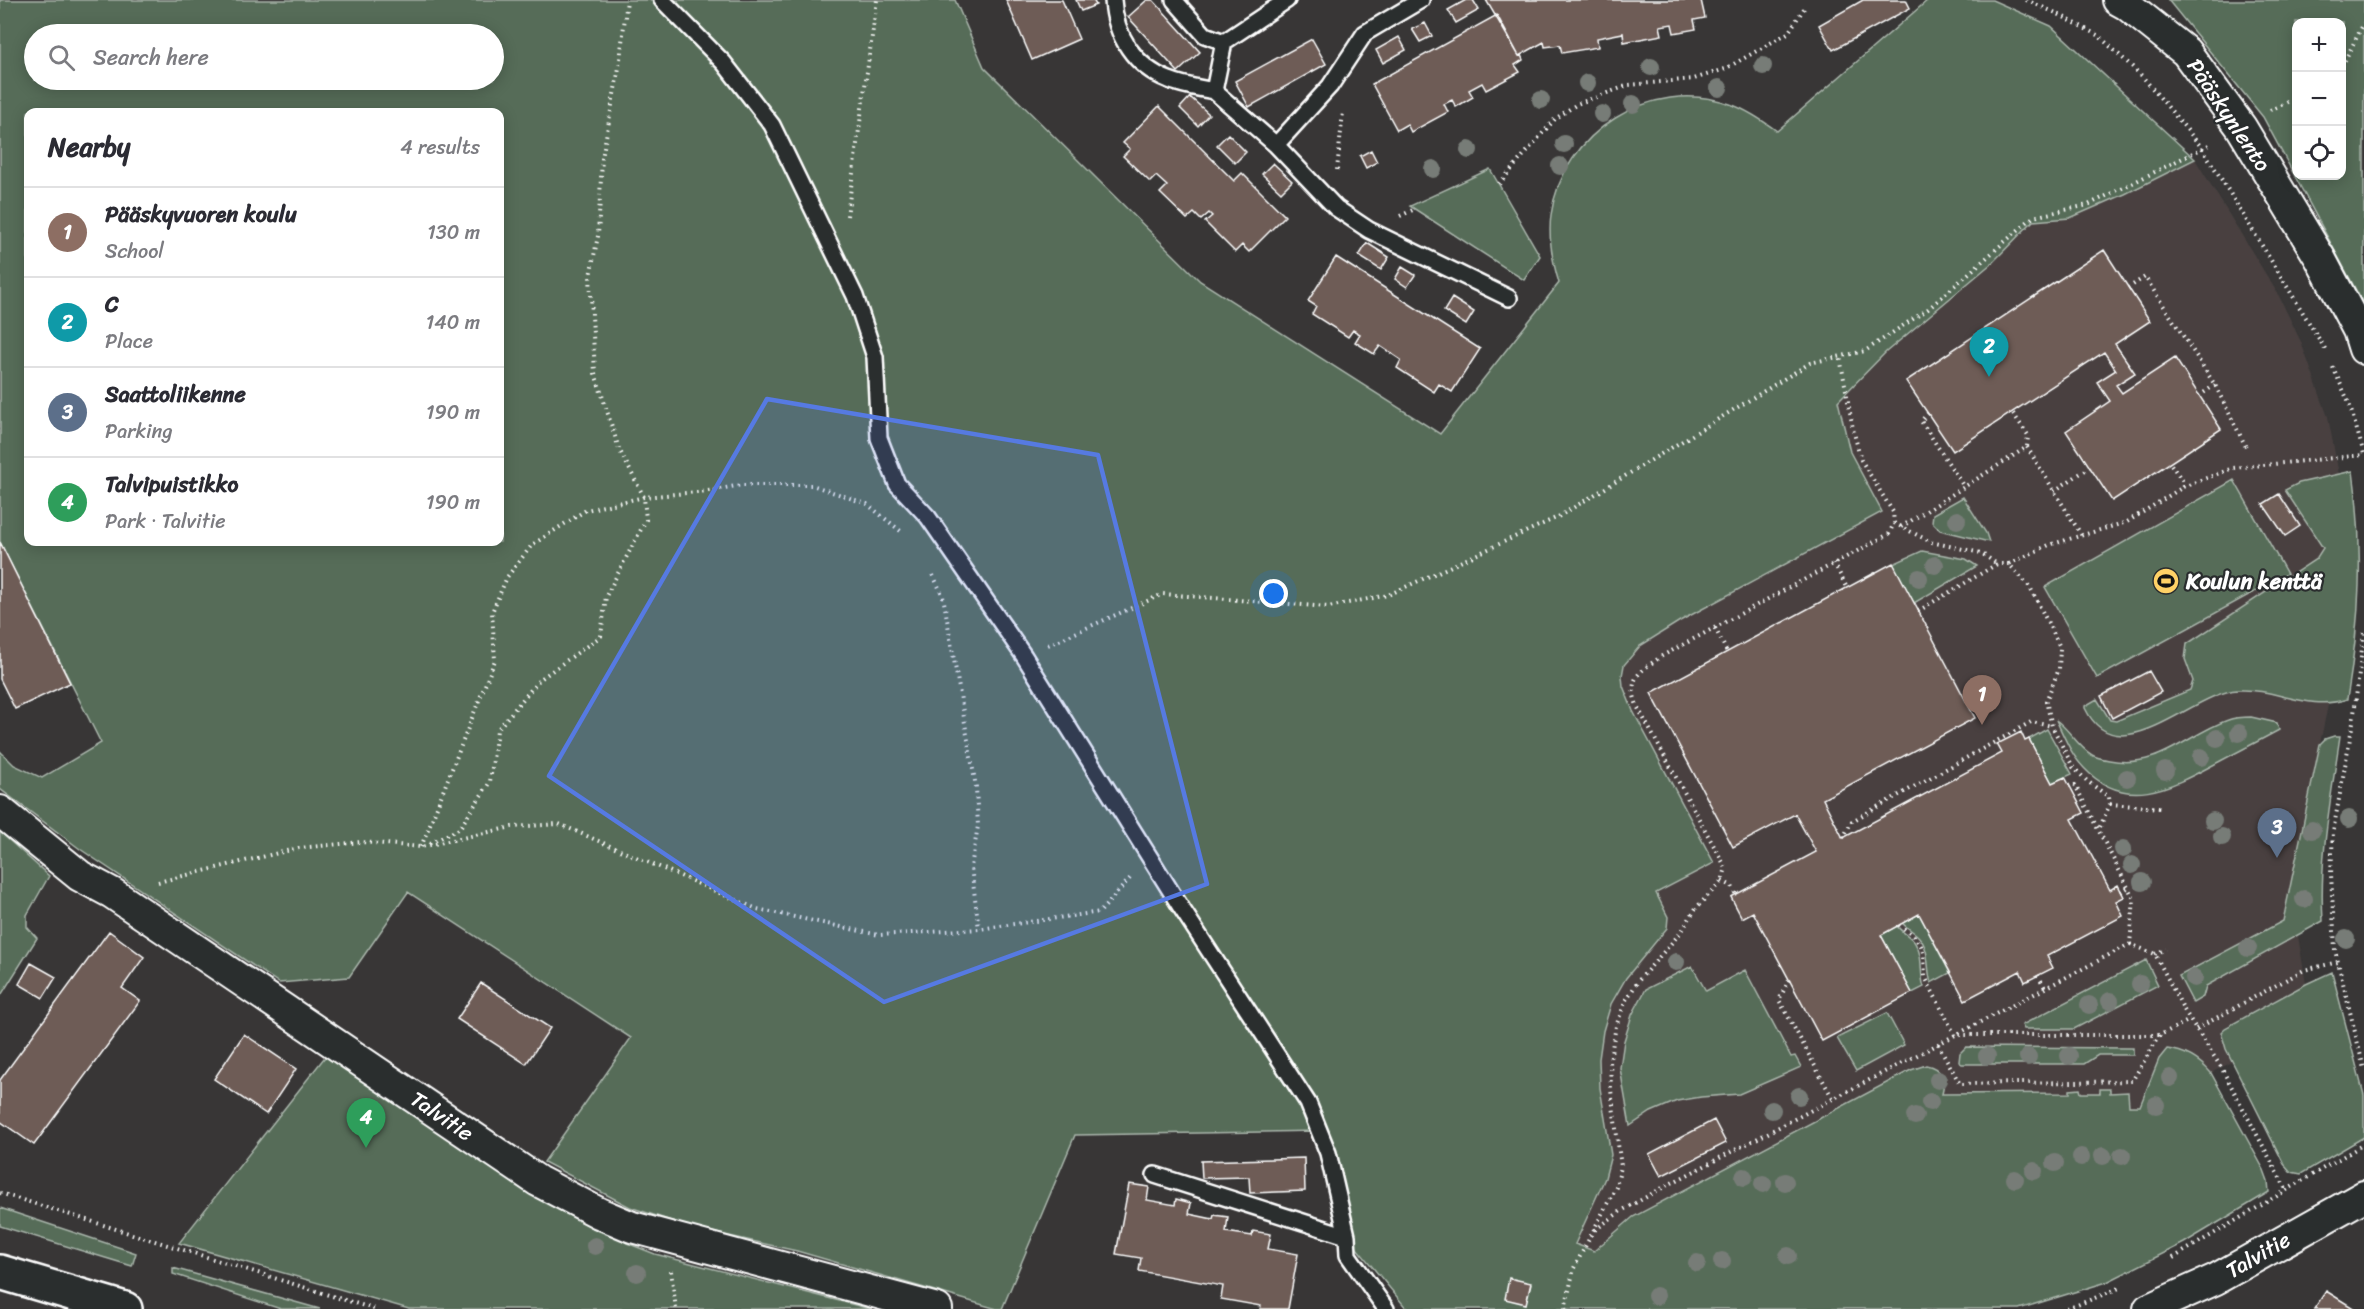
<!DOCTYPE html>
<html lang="en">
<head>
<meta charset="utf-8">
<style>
  body { margin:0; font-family:Sriracha,sans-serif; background:#f2f2f3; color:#2b2b33 }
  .controls { position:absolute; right:18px; top:18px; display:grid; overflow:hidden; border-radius:12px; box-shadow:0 3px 15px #0003 }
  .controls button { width:54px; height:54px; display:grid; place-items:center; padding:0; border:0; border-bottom:2px solid #e1e1e2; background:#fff; color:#2b2b33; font:30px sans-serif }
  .you { position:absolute; left:1274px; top:594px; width:21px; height:21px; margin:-15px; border:4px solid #fff; border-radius:50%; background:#1a73e8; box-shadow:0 0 0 9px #1a73e833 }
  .badge { display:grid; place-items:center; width:39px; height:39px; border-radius:50%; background:#d93025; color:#fff; font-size:20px; font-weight:700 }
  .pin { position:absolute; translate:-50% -50px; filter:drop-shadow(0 2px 3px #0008) }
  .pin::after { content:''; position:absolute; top:32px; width:21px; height:18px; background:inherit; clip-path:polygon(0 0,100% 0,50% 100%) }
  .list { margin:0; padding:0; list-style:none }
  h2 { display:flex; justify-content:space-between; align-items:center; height:78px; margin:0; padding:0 24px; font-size:26px }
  h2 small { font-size:20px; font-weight:400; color:#7c7c81 }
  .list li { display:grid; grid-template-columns:39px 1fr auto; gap:18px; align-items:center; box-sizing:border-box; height:90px; padding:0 24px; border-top:2px solid #e1e1e2 }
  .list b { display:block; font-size:22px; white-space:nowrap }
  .list p { margin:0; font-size:20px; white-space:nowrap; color:#7c7c81 }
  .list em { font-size:20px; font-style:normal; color:#7c7c81 }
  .icon { flex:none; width:33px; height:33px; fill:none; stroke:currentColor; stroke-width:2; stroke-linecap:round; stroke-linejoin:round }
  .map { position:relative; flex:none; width:2364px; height:1309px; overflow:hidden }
  .search { position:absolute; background:#fff; box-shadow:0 3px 15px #0003; left:24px; top:24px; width:480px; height:66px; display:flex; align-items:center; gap:15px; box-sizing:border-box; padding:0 21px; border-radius:33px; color:#7c7c81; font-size:22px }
  .panel { position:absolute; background:#fff; box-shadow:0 3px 15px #0003; left:24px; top:108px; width:480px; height:438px; border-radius:12px }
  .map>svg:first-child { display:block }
  .built { fill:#484140 }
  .green { fill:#566c58; stroke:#aab6ac; stroke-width:1.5; fill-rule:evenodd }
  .building { fill:#6e5c57; stroke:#fff; stroke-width:1.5 }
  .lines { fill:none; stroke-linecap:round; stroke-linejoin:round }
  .service-casing { stroke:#fff; stroke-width:20 }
  .minor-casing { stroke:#fff; stroke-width:34 }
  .secondary-casing { stroke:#fff; stroke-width:38 }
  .path { stroke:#fff; stroke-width:4; stroke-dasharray:1.5 4.5; stroke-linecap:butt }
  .service { stroke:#2a2d2e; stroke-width:15 }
  .minor { stroke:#2a2d2e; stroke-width:30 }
  .secondary { stroke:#2a2d2e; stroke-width:33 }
  .tree { fill:#777c77 }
  .marked { fill:#567ae2; fill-opacity:0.2; stroke:#567ae2; stroke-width:4.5; stroke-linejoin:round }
  .labels { text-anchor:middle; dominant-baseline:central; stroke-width:4.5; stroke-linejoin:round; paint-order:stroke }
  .street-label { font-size:22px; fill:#fff; stroke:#2a2d2e }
  .poi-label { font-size:22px; font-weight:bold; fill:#fff; stroke:#2a2d2e; text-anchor:start }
</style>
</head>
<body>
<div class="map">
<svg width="2364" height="1309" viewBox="0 0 2364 1309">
  <rect width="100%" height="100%" fill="#383636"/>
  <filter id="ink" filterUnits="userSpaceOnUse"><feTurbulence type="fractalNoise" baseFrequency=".0167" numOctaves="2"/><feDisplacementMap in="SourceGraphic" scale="12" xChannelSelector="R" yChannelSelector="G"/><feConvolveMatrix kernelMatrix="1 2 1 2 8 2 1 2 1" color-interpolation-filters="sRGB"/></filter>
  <g filter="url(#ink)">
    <!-- built -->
    <path class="built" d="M2195 159 2278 294 2301 342 2328 417 2343 495 2339 653 2303 824 2296 924 2306 984 2222 1029 2221 1036 2232 1062 2211 1073 2169 1107 1594 1251 1575 1244 1605 1178 1611 1155 1600 1088 1599 1059 1603 1031 1611 1004 1626 978 1664 932 1668 917 1655 893 1714 863 1633 711 1623 686 1624 665 1640 646 1680 621 1882 512 1850 452 1838 401 1886 352 1992 263 2033 221 2070 218Z"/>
    <!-- green -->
    <path class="green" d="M0 0H955L984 67 1200 281 1440 434 1559 283C1552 260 1548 238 1551 215 1562 133 1651 76 1730 104 1747 110 1762 120 1777 131L1928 0H1992L2051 26 2195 159 2125 194 2070 218 2033 221 1992 263 1886 352 1838 401 1850 452 1882 512 1680 621 1640 646 1624 665 1622 676 1623 686 1633 711 1714 863 1656 893 1668 917 1667 928 1626 978 1611 1004 1603 1031 1599 1059 1600 1088 1611 1155 1605 1178 1575 1244 1594 1251 1633 1217 1911 1070 1926 1065C1942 1068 1946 1080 1942 1094L2070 1093V1090L2080 1089 2081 1093H2100V1089H2110V1093L2128 1092 2129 1106H2140L2159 1059 2167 1049C2186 1051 2199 1059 2211 1073L2264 1170 2268 1181 2269 1192 2184 1243 2107 1282 2019 1309H1407L1347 1236 1319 1131 1075 1135 1002 1309H997L797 1251 689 1227 630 1207 544 1162 631 1038 408 892 349 977 279 983 80 849 0 789V751L14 765 42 778 101 743 0 542ZM34 34H494V80H34ZM28 112H500V542H28Z
      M2168 0H2364V305L2263 117ZM2296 22H2342V176H2296Z
      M1490 169 1540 256 1524 280 1410 206Z
      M2353 471C2364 550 2360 621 2347 699 2309 712 2276 688 2238 690 2192 692 2118 777 2085 708V706L2097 699 2110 720 2116 721 2190 690 2193 681 2185 659 2187 644 2316 559 2323 548 2285 490 2299 483Z
      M2234 480 2287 574 2097 678 2045 587Z
      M1963 497 1986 533 1989 542 1940 530 1932 522 1933 514Z
      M1922 551 1966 559 1977 566 1914 603 1893 564Z
      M2251 717 2277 723 2279 730C2257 742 2235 753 2213 765 2170 788 2125 812 2084 768 2071 755 2064 736 2056 720 2070 730 2077 746 2092 755 2097 758 2103 759 2109 760 2158 770 2186 735 2228 720 2235 717 2244 717 2251 717Z
      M2047 729 2072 774 2052 783 2029 739Z
      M2334 736H2340C2331 798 2319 858 2323 921L2206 986 2203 997 2193 1003 2179 976 2283 921 2320 744 2325 739Z
      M0 832 49 876 27 915V927L37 938 0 997Z
      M1919 914 1950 973 1931 983C1926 967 1931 950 1918 936 1913 931 1907 928 1902 923Z
      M1897 926C1902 933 1911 936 1915 943 1924 956 1919 973 1924 987L1912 993 1881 935Z
      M2146 960 2158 985 2074 1029H2024L2022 1025Z
      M1692 966 1706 991 1745 970 1791 1057 1795 1056 1801 1067 1739 1094 1701 1097 1677 1101 1651 1112 1630 1126 1620 1068 1624 1041 1632 1015 1646 989Z
      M2332 972 2364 1095V1137L2301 1174 2291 1172 2284 1164 2226 1049 2221 1032 2225 1028 2306 984Z
      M1887 1013 1904 1045 1856 1071 1837 1038Z
      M1966 1047 2133 1048V1055H2098L2084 1064H1962L1959 1062 1960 1053Z
      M328 1053 627 1243 655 1254 871 1309H409L179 1243Z
      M0 1208 136 1253 132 1266 0 1226Z
      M173 1268 320 1309H281L173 1274Z"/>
    <!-- building -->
    <path class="building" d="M1006 0H1062L1079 39 1032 60Z
      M1076 0H1093L1096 5 1081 11Z
      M1147 0H1153L1200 52 1178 72 1128 17Z
      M1466 0H1473L1479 10 1456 23 1448 10Z
      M1486 0H1701L1705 18 1694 20 1696 29 1674 33 1672 24 1660 26 1662 35 1624 42 1623 33 1597 38 1598 47 1562 53 1560 45 1545 47 1544 42 1519 56Z
      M1863 0H1906L1910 8 1833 50 1819 25Z
      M1497 15 1519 56 1521 55 1523 60 1515 65 1520 72 1486 90 1482 83 1469 90 1473 97 1456 107 1452 100 1444 104 1448 112 1411 132 1407 124 1397 130 1372 84Z
      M1425 23 1432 36 1420 42 1412 29Z
      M1399 37 1406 50 1383 63 1376 50Z
      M1312 39 1326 64 1249 107 1235 81Z
      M1190 97 1209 114 1198 126 1180 108Z
      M1159 106 1234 181 1242 173 1285 216 1249 252 1242 245 1235 252 1205 222 1212 216 1209 213 1201 220 1194 213 1187 219 1160 193 1167 186 1156 176 1150 182 1123 156 1130 149 1123 143Z
      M1228 134 1246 152 1235 163 1217 145Z
      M1371 150 1377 162 1366 168 1360 156Z
      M1273 163 1292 181 1281 192 1262 174Z
      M1367 243 1389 257 1381 270 1359 256Z
      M2104 250 2150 321 2115 344 2135 373 2116 385 2122 393 2175 358 2221 429 2112 501 2066 431 2110 401 2097 382 2116 370 2104 352 1953 451 1906 381Z
      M1336 257 1480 349 1452 392 1439 384 1434 392 1397 368 1401 360 1380 346 1374 354 1355 342 1360 334 1353 330 1348 337 1312 314 1316 306 1308 301Z
      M1402 267 1415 275 1407 287 1395 279Z
      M1452 298 1474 312 1466 325 1444 311Z
      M2279 494 2300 526 2285 536 2263 504Z
      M0 542 70 683 15 709 0 679Z
      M1893 563 1975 718 1823 799 1843 838 2002 753 1997 744 2021 732 2025 741 2029 739 2052 783 2065 777 2084 813 2072 819 2110 890 2118 885 2124 897 2116 901 2123 916 2047 956 2053 968 2025 982 2020 971 1965 1000 1919 914 1881 935 1912 993 1822 1041 1753 912 1742 918 1731 897 1816 852 1795 814 1733 847 1651 693Z
      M2149 671 2161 692 2112 718 2101 696Z
      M109 931 144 957 122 988 140 1001 34 1145 0 1121V1080Z
      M31 963 56 977 43 998 19 984Z
      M481 983 550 1028 526 1064 457 1019Z
      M244 1034 296 1069 266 1114 214 1079Z
      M1714 1120 1726 1143 1661 1176 1649 1154Z
      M1304 1158 1305 1191 1250 1193 1249 1177 1202 1178 1201 1161Z
      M1129 1184 1149 1187 1147 1200 1175 1205 1176 1199 1191 1203 1189 1214 1213 1219 1214 1215 1228 1217 1226 1232 1252 1236 1253 1231 1271 1234 1268 1249 1298 1254 1288 1309H1260L1261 1306 1221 1299 1223 1286 1139 1271 1141 1258 1116 1254Z
      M1509 1278 1531 1283 1526 1304 1505 1299Z
      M2326 1291 2355 1309H2314Z"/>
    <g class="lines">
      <defs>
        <path id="service" d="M662 0 724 63 772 125 855 296 875 357 879 438 897 484 928 517 1024 656 1182 909 1308 1103 1328 1153 1347 1236 1348 1255 1386 1309
          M1113 0C1115 36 1135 67 1169 80 1183 86 1199 88 1214 91
          M1174 0 1205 35 1224 42 1287 0
          M1224 42 1214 91 1276 145 1336 208 1369 230 1509 298
          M1276 145 1330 86 1365 33 1421 0
          M1155 1175 1347 1236"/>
        <path id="minor" d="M2118 0 2127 5 2186 52 2241 127 2320 258 2358 330 2364 349
          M0 811 80 876 112 893 538 1181 599 1213 632 1227 937 1309
          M2149 1309 2216 1279 2364 1196"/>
        <path id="secondary" d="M0 1272 125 1309"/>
      </defs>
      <!-- service casing -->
      <use href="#service" class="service-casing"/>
      <!-- minor casing -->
      <use href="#minor" class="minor-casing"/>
      <!-- secondary casing -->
      <use href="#secondary" class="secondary-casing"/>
      <!-- path -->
      <path class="path" d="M2026 0 2056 13 2099 36 2142 76 2203 149 2327 352
        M2342 66 2364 23
        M2270 110 2296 98
        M1337 170 1343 112
        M1499 184 1555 119 1577 104 1629 85 1694 79 1725 69 1788 33 1805 7
        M847 216 877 0
        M1400 216 1415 209
        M2128 288 2145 277 2215 385 2247 449
        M2333 367 2349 403 2364 454
        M2199 396 2215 385
        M1928 413 1921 421 1964 487
        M2027 447 2082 536
        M2183 487 2233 468 2364 455
        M2054 491 2090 467
        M1894 523 1931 542 1981 553 1997 564
        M1901 527 2027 447 2028 435 2012 412
        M1834 563 1847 588
        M2009 564 2049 545 2127 522 2183 487 2182 480 2170 463
        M933 575 943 596 976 787 978 826 971 867 979 929
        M1918 611 1997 564H2009L2030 587 2060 647 2059 669 2046 701 2052 726 2073 767 2087 781 2109 797 2110 804 2099 829
        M1715 628 1727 652
        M2364 633 2353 722 2333 832 2331 874 2335 950 2364 1069
        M1048 645 1163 594 1328 607 1388 595 1558 517 1810 363 1865 351 1928 309 2033 217 2088 205 2211 144
        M2110 804 2160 808
        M1843 838 1852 821 2031 722 2052 726
        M430 843 459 829 490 782 497 730 539 680 601 636 606 596 646 520 644 497 619 449 595 373 590 276 598 236 602 158 619 68 627 0
        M421 847 495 660 492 612 507 577 532 545 586 510 644 497 708 491 742 485H812L867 504 903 533
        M1722 881 1732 886 1736 895
        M158 882 299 848 361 842 421 847 512 827 559 824 757 909 879 935 979 929 1100 912 1132 876
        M2121 892 2129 887
        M1899 925 1914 936 1921 946 1924 955 1925 977 1955 1035H2160L2190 1020
        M2130 944 2155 954 2184 1010 2221 1067 2287 1191
        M2155 954 2166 949
        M2038 975 2045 988
        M1789 980 1779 1000 1833 1099
        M2196 1029 2304 970 2338 962
        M1938 1044 1960 1084 2132 1081 2160 1035
        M0 1193 374 1309
        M1595 1230 1621 1211 1664 1187 2130 944 2134 899 2075 785 2069 786
        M2173 1258 2364 1144
        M671 1271 676 1309
        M1565 1309 1574 1268 1616 1187 1621 1167 1611 1090 1610 1059 1616 1026 1626 1000 1639 980 1682 931 1696 908 1722 881 1726 868 1638 708C1626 678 1639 672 1662 656L1889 534 1894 523 1893 512 1861 460 1853 429 1840 357
        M2067 1309 2122 1287"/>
      <!-- service -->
      <use href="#service" class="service"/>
      <!-- minor -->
      <use href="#minor" class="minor"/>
      <!-- secondary -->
      <use href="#secondary" class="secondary"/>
    </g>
    <!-- trees -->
    <g class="tree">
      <circle cx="1763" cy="66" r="9"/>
      <circle cx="1651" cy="67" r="9"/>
      <circle cx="1587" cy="83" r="9"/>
      <circle cx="1719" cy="88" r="9"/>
      <circle cx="1541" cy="100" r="9"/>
      <circle cx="1633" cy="104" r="9"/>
      <circle cx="1602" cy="114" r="9"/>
      <circle cx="1564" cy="144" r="9"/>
      <circle cx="1469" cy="150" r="9"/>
      <circle cx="1560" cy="166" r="9"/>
      <circle cx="1433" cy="169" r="9"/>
      <circle cx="1957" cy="520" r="9"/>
      <circle cx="1935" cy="565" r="9"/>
      <circle cx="1919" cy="578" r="9"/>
      <circle cx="2239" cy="733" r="9"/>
      <circle cx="2217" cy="738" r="9"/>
      <circle cx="2201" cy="757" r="9"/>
      <circle cx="2165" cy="771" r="9"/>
      <circle cx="2127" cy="778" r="9"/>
      <circle cx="2349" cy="819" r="9"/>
      <circle cx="2213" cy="821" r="9"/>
      <circle cx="2312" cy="830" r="9"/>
      <circle cx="2222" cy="837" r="9"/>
      <circle cx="2123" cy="849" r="9"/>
      <circle cx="2132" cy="865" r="9"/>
      <circle cx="2142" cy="882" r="9"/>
      <circle cx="2304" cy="899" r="9"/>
      <circle cx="2346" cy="939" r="9"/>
      <circle cx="2248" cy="948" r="9"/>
      <circle cx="1676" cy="962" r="9"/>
      <circle cx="2194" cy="978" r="9"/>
      <circle cx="2140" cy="984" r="9"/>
      <circle cx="2110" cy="1001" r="9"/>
      <circle cx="2089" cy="1005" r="9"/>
      <circle cx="1987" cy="1056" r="9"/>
      <circle cx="2069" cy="1056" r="9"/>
      <circle cx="2028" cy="1057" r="9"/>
      <circle cx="2170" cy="1078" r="9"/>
      <circle cx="1938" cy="1080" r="9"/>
      <circle cx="1799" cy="1096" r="9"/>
      <circle cx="1930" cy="1102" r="9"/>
      <circle cx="2156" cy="1105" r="9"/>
      <circle cx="1772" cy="1110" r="9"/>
      <circle cx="1915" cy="1116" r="9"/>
      <circle cx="2103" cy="1156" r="9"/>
      <circle cx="2122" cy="1156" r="9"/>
      <circle cx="2081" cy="1157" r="9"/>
      <circle cx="2055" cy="1163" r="9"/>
      <circle cx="2034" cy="1171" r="9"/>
      <circle cx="1744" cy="1177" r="9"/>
      <circle cx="2015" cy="1179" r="9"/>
      <circle cx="1785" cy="1182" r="9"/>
      <circle cx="1763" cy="1184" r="9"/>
      <circle cx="595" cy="1246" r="9"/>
      <circle cx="1788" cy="1256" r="9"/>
      <circle cx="1722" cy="1261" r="9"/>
      <circle cx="1697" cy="1263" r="9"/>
      <circle cx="637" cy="1273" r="9"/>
      <circle cx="1656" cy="1296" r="9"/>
    </g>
  </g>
  <!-- marked area -->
  <path class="marked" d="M767 399 1098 455 1207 884 884 1002 549 776Z"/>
  <!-- icons -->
  <defs>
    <symbol id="stadium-disc" viewBox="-11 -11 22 22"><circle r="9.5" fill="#ffd166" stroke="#2a2d2e"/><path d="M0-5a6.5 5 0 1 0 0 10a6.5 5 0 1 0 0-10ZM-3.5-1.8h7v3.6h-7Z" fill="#111"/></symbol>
  </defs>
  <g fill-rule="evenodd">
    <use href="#stadium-disc" x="2151" y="566" width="30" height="30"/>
  </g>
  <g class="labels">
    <!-- street labels -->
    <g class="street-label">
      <text transform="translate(2229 115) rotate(56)">Pääskynlento</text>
      <text transform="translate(442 1116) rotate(34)">Talvitie</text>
      <text transform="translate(2258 1255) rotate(-30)">Talvitie</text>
    </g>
    <!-- poi labels -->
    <g class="poi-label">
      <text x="2186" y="581">Koulun kenttä</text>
    </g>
  </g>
</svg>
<div class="controls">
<button>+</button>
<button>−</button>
<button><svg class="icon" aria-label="locate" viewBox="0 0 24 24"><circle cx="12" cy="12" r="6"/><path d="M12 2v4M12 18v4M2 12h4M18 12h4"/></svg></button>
</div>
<div class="you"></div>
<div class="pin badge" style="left:1982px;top:725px;background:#8d6e63">1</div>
<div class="pin badge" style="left:1989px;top:377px;background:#0f9aa8">2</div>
<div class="pin badge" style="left:2277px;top:858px;background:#5c6f8a">3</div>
<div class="pin badge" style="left:366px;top:1148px;background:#2e9e5b">4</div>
<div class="search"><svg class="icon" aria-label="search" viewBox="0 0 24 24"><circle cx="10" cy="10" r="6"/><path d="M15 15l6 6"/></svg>Search here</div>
<section class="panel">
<h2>Nearby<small>4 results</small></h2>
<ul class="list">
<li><span class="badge" style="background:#8d6e63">1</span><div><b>Pääskyvuoren koulu</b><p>School</p></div><em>130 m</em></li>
<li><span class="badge" style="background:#0f9aa8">2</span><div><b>C</b><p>Place</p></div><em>140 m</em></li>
<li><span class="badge" style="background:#5c6f8a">3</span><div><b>Saattoliikenne</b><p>Parking</p></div><em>190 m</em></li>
<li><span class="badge" style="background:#2e9e5b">4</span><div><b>Talvipuistikko</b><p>Park · Talvitie</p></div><em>190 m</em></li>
</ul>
</section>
</div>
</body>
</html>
